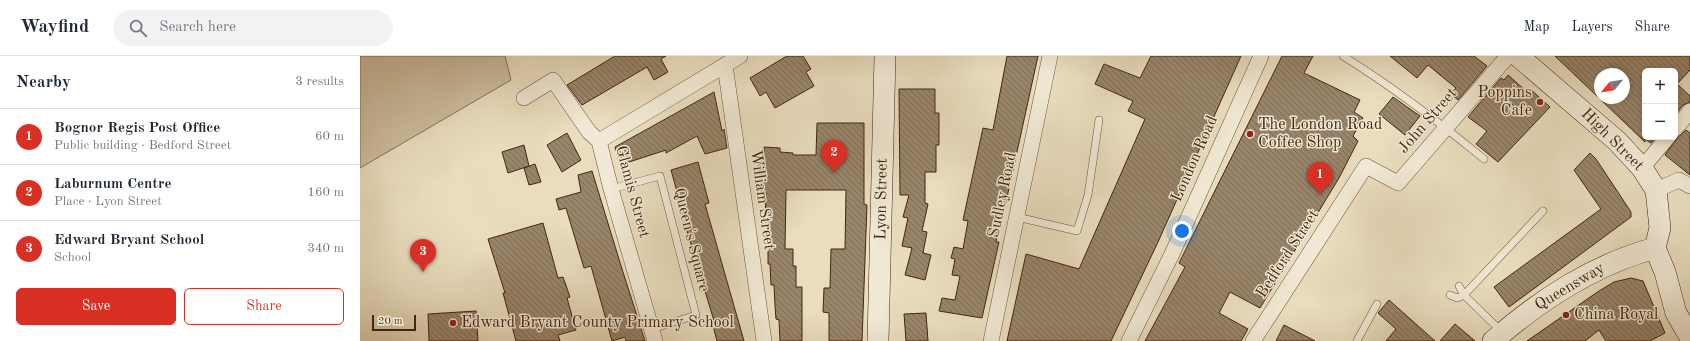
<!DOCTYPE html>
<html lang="en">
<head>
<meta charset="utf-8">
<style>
  body { margin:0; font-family:"Old Standard TT",serif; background:#f2f2f3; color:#1f2937 }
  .controls { position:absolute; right:12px; top:12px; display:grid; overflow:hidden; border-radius:6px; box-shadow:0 2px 6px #0003 }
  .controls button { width:36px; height:36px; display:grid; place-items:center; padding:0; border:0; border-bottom:1px solid #e0e1e3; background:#fff; color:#1f2937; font:20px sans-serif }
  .compass { position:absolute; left:1234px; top:12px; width:36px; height:36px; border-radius:50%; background:#fff; box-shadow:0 2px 6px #0003; rotate:240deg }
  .scale { position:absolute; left:12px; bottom:10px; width:44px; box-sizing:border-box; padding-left:4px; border:2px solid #422610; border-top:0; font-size:11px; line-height:14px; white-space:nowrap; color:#422610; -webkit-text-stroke:3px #f1e9d5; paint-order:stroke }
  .you { position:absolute; left:822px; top:175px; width:14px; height:14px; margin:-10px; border:3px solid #fff; border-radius:50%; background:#1a73e8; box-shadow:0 0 0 6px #1a73e833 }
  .badge { display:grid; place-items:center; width:26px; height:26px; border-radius:50%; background:#d93025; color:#fff; font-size:13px; font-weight:700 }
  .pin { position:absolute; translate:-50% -33px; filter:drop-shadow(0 1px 2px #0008) }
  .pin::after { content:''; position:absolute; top:21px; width:14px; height:12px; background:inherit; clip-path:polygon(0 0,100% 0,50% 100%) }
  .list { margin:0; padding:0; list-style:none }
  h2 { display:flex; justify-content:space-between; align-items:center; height:52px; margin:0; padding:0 16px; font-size:17px }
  h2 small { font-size:13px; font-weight:400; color:#747a83 }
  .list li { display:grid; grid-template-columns:26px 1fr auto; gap:12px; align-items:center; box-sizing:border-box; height:56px; padding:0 16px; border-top:1px solid #e0e1e3 }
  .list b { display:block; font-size:15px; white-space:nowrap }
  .list p { margin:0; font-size:13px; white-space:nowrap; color:#747a83 }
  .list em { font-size:13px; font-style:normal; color:#747a83 }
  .actions { display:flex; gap:8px; padding:12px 16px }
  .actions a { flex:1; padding:9px 0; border:1px solid #d93025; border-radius:6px; text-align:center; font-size:14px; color:#d93025 }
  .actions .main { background:#d93025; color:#fff }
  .icon { flex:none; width:22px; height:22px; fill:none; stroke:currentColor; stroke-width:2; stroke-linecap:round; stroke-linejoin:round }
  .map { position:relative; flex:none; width:1330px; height:285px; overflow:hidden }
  header { display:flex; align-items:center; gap:24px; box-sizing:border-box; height:56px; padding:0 20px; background:#fff; border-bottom:1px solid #e0e1e3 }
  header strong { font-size:19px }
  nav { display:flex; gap:22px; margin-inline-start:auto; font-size:14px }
  .search { width:280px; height:36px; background:#f2f2f3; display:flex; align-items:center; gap:10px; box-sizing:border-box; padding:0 14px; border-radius:22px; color:#747a83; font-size:15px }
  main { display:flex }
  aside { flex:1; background:#fff }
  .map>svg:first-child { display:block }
  .green { fill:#cdbea0; stroke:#887258 }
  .building { fill:url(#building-back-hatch); stroke:#422610; fill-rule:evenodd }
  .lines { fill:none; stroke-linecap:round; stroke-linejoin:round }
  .lane-casing { stroke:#6c543c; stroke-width:8 }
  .street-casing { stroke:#6c543c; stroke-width:16 }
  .secondary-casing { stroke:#422610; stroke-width:22 }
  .lane { stroke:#f1e9d5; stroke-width:7 }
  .street { stroke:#f1e9d5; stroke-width:15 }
  .secondary { stroke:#f1e9d5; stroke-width:21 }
  .poi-dot { fill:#8f2418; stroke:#f1e9d5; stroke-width:1.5 }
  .labels { text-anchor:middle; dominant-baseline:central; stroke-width:3; stroke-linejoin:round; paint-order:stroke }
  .poi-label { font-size:16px; fill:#422610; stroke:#f1e9d5; text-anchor:start }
  .street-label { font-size:16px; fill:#422610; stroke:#f1e9d5 }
</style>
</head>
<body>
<header>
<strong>Wayfind</strong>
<div class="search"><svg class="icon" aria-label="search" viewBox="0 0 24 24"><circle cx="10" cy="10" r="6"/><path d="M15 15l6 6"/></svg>Search here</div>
<nav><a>Map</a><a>Layers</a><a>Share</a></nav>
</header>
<main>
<aside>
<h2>Nearby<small>3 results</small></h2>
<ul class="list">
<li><span class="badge">1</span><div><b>Bognor Regis Post Office</b><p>Public building · Bedford Street</p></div><em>60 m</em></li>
<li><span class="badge">2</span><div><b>Laburnum Centre</b><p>Place · Lyon Street</p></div><em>160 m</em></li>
<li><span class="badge">3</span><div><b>Edward Bryant School</b><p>School</p></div><em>340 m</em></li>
</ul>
<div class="actions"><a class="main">Save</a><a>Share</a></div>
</aside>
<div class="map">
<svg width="1330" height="285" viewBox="0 0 1330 285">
  <defs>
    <pattern id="building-back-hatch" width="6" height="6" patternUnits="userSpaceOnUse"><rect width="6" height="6" fill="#99856a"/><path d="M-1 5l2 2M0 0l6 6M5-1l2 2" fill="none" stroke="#7e6d56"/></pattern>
  </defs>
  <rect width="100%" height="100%" fill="#e9ddbe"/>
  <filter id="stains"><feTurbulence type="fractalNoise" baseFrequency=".005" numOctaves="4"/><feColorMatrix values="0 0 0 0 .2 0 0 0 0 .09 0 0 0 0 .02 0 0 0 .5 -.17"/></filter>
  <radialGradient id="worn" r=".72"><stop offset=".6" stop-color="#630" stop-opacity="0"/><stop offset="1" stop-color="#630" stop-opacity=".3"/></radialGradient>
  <!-- green -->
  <path class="green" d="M0 0H145L151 24 0 112Z"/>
  <!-- building -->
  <path class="building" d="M255 0H306L301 3 308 16 294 24 287 11 222 49 207 29Z
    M427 0H443L451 13 446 16 454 30 415 52 406 36 400 40 390 22Z
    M647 0H678L644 155 642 154 636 186H639L622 262 579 255 582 242 595 244 600 220 592 219 595 203 591 202 594 191 603 193 608 165 603 164 623 72 633 74Z
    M791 0H881L798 186 751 285H647L666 198 719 213 785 63 768 55 773 45 735 28 744 8 780 22Z
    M922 0H953L944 17 1000 44 994 56 1003 62 993 80 998 85 979 122 900 252 870 236 859 257 888 273 881 285H785L825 211 819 207Z
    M1030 0H1114L1127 10 1098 44 1091 38 1096 32 1068 9 1057 22Z
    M1195 0H1330V14L1317 28 1330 40V46L1323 49 1315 59V15H1285V81H1296L1291 87 1285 83V86ZM1240 18H1264V42H1240Z
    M1148 19 1166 35 1169 32 1190 51 1138 106 1116 88 1127 75 1108 61 1141 22 1144 24Z
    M539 33H575V57H579V89H576V116H565V147L568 148 562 175 567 176 563 197 571 199 565 224 545 219 552 192 542 190 548 162 543 161 549 139H540Z
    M354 36 362 75 364 73 367 92 345 98 337 80 306 97V94L260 109 255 91Z
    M1033 41 1060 60 1045 79 1019 58Z
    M457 67H504V148L507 149 502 285H469V257L463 256 464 232H470L471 193H485L486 134H426L425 193H433V210H436V231H442V285H420L419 264 416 263 415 250 414 229H411L410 208H408V166H405L406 137H401V118H399V105H404V91L420 92V96L433 97V99H456Z
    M1326 74 1330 77V119L1305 99 1317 82Z
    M207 77 221 104 202 116 187 89Z
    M164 89 169 110 148 117 142 96Z
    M1230 97 1236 103 1271 156V161L1149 251 1134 231 1241 153 1214 114Z
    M338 106 349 147 345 148 384 285H357L352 266 354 265 324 165H325L311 114Z
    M175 108 181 126 169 129 164 112Z
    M232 115 262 213 285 285H266L265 281 252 285 231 210 224 212 206 152 199 154 196 143 221 136 218 119Z
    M183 167 198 222 203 221 210 241 207 242 216 274 198 279 200 285H156L143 237H145L128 183Z
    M1271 222 1283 225 1305 277 1290 285H1246L1239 274 1225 285H1167L1239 235 1254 226Z
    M1029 244 1075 285H1026L1036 273 1018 257Z
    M116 255 118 285H69L68 258Z
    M566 257 568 285H546L544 258Z
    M1095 268 1115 285H1080Z
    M924 269 955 285H916Z"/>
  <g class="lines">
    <defs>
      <path id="lane" d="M983 0C1033 31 1079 66 1124 103
        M251 133 300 120 336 259 292 273
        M657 161 717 175 728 139 739 64
        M1099 230 1104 239 1141 275
        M1090 239 1097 242 1104 239 1183 155
        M997 285 1017 248"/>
      <path id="street" d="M365 9 404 285
        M164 42 193 24 229 76 239 85
        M1315 73 1330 55
        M1282 112 1308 81
        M1296 134 1319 124 1330 130
        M295 285 251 133 239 85 380 0
        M631 285 690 0
        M769 285 812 198 901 0
        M893 285 1006 110 1038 127 1148 0"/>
      <path id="secondary" d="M1158 0 1257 85 1282 112 1296 134 1300 172 1295 192
        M1295 192 1305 216 1316 257 1330 281
        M518 285 525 0
        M1133 285C1181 243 1233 209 1295 192"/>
    </defs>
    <!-- lane casing -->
    <use href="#lane" class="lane-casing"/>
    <!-- street casing -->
    <use href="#street" class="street-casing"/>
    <!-- secondary casing -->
    <use href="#secondary" class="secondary-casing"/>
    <!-- lane -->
    <use href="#lane" class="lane"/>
    <!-- street -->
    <use href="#street" class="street"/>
    <!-- secondary -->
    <use href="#secondary" class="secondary"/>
  </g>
  <!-- markers -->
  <g class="poi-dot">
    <circle cx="1180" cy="46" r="4"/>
    <circle cx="890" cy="78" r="4"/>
    <circle cx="1206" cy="259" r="4"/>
    <circle cx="93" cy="267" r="4"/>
  </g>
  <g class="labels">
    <!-- poi labels -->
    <g class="poi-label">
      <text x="1172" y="37" text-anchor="end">Poppins<tspan x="1172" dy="18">Cafe</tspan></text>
      <text x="898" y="69">The London Road<tspan x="898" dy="18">Coffee Shop</tspan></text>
      <text x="1214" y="259">China Royal</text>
      <text x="101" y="267">Edward Bryant County Primary School</text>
    </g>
    <!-- street labels -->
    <g class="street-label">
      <text transform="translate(1068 65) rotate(-49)">John Street</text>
      <text transform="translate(1252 84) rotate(45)">High Street</text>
      <text transform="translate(835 103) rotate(-66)">London Road</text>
      <text transform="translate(272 136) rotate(75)">Glamis Street</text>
      <text transform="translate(643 139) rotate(-78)">Sudley Road</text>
      <text transform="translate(522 143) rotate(-89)">Lyon Street</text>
      <text transform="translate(402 144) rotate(82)">William Street</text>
      <text transform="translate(331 184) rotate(76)">Queen's Square</text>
      <text transform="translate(928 198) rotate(-57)">Bedford Street</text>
      <text transform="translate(1210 231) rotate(-31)">Queensway</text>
    </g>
  </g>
  <rect width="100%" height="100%" filter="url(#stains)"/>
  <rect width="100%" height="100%" fill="url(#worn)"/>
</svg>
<div class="controls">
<button>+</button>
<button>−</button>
</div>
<svg class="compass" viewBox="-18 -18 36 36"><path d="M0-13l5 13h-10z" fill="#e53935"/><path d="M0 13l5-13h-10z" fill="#747a83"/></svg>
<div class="scale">20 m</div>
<div class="you"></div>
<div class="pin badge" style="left:960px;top:139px">1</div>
<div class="pin badge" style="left:474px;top:117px">2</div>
<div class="pin badge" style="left:63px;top:216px">3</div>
</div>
</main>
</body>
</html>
